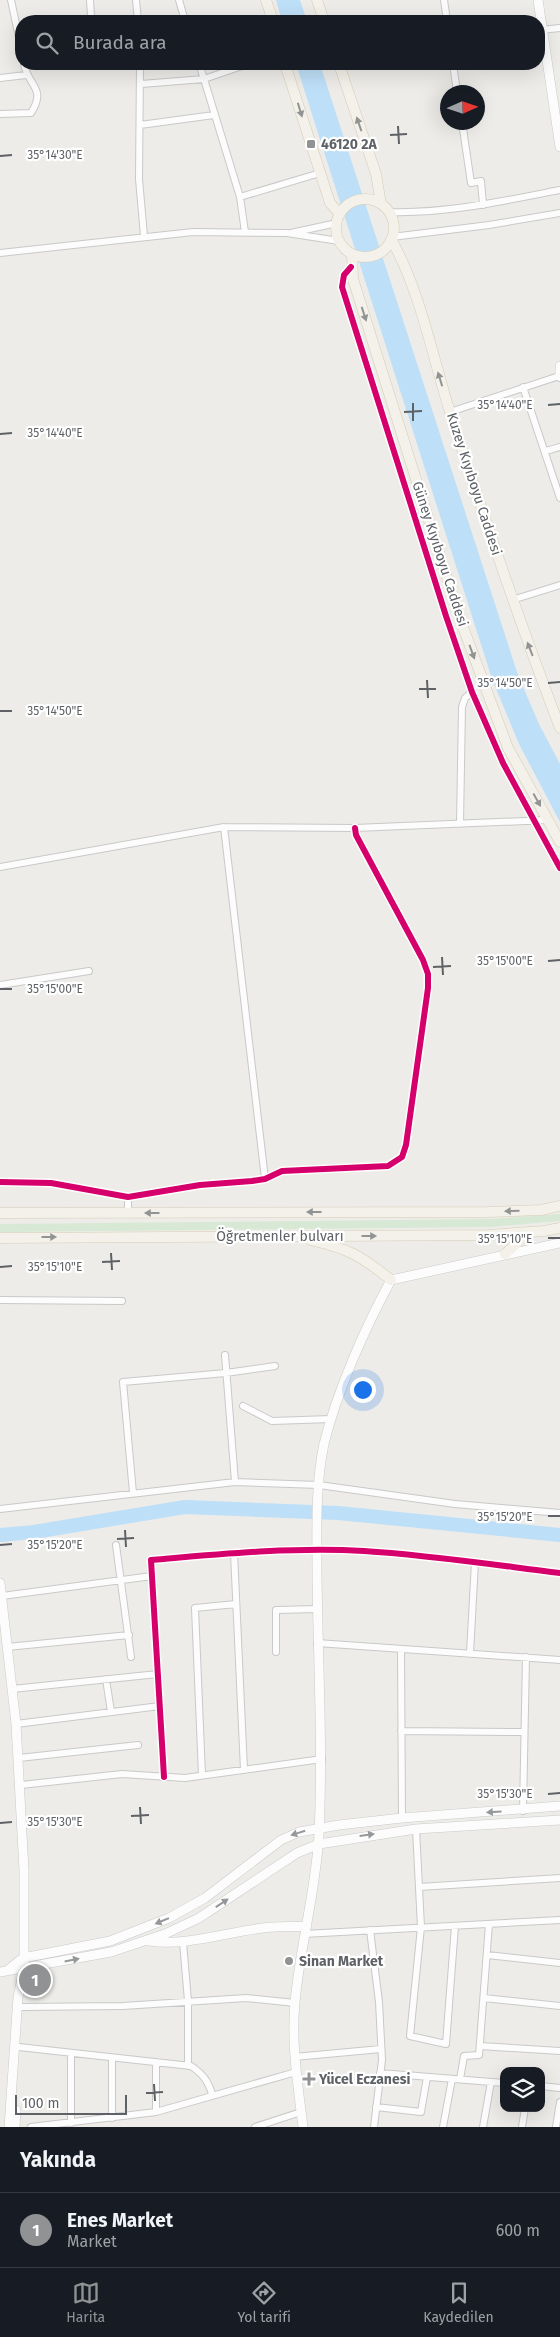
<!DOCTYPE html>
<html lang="tr">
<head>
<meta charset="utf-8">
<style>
  body { margin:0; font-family:"Fira Sans",sans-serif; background:#20242c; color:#f1f3f6 }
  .controls { position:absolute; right:15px; bottom:15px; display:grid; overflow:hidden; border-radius:10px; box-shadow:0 5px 20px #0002 }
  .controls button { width:45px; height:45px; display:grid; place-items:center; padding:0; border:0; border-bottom:1px solid #363941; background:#171b24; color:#f1f3f6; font:25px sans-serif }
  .compass { position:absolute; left:440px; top:85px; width:45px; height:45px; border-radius:50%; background:#171b24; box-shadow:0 5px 20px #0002; rotate:87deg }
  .scale { position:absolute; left:15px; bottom:12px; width:112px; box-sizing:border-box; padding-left:5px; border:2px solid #5e6266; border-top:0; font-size:14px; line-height:18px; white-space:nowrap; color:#5e6266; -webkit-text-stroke:4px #fff; paint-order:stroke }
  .you { position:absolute; left:362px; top:1389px; width:18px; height:18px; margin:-12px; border:4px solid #fff; border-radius:50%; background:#1a73e8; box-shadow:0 0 0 8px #1a73e833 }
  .badge { display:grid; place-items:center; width:32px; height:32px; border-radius:50%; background:#909294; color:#fff; font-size:16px; font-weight:700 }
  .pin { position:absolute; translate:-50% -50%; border:2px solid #fff; box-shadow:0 1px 5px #0006 }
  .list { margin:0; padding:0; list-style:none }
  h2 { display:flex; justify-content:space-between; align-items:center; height:65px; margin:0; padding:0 20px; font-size:21px }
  h2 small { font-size:16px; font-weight:400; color:#9ea1a6 }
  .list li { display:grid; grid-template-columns:32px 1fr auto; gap:15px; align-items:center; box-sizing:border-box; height:75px; padding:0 20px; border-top:1px solid #363941 }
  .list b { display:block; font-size:19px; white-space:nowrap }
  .list p { margin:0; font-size:16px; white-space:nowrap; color:#9ea1a6 }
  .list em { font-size:16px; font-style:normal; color:#9ea1a6 }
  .icon { flex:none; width:28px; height:28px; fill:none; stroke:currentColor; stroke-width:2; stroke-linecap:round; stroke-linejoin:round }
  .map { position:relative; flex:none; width:560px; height:2127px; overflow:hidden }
  .search { position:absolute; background:#171b24; box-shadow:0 5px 20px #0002; left:15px; right:15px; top:15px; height:55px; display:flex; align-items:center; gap:12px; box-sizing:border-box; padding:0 18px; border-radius:20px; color:#9ea1a6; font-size:19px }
  .sheet { height:140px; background:#171b24 }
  nav { display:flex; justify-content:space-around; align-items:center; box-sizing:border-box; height:70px; border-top:1px solid #363941; background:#171b24; font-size:14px; color:#9ea1a6 }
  nav a { display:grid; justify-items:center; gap:2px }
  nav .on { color:#909294 }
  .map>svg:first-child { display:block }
  .green { fill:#d7e9d4 }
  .water { fill:#bddff7 }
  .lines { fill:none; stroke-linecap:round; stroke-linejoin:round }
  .river { stroke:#bddff7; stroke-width:14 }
  .street-casing { stroke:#c9c9c9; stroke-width:8 }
  .secondary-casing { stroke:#cacaca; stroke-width:10 }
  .primary-casing { stroke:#d5ccb6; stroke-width:11 }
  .street { stroke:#fcfcfc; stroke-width:6 }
  .secondary { stroke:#fcfcfc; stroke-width:9 }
  .primary { stroke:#f3f1e9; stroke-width:10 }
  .cycleway-casing { stroke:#fff; stroke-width:9 }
  .cycleway { stroke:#d6006c; stroke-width:6 }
  .oneway { fill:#929494 }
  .oneway2 { fill:#95989a }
  .ticks { fill:none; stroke:#5e6266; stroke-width:2 }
  .poi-dot { fill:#909294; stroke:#fff; stroke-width:2 }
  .labels { text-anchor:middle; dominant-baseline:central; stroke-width:4.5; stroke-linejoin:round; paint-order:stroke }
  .poi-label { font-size:14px; font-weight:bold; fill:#5e6266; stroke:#fff; text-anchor:start }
  .street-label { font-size:14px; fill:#5e6266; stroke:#fff }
  .ticks-label { font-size:12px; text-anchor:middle; fill:#5e6266; stroke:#fff; stroke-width:4.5; stroke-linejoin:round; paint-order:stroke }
</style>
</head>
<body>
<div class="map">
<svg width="560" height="2127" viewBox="0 0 560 2127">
  <rect width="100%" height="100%" fill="#eeece8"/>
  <!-- green -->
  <path class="green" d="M560 1214V1221L491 1227 0 1232V1224L491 1219Z"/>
  <!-- water -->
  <path class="water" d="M276 0H300L307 21H282Z
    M296 64H320L518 675 539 724 560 764V822L519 744 492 679Z"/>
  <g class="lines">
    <!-- river -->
    <path class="river" d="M0 1535 34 1532 185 1507 338 1513 560 1535"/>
    <defs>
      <path id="street" d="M11 0 21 47
        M136 0 138 21
        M179 0 185 21
        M444 0 447 21
        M87 21 91 16 90 0
        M541 30 560 28
        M140 64 139 179 144 236
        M453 64 457 92
        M0 78 26 75
        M141 84 204 79 199 64
        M0 114 31 113C47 88 28 86 24 64
        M462 122 471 183 481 181 483 205
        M140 125 214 115
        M240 197 320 173
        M388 212C446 214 503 201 560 190
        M245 232 240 197 204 79 248 64
        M291 233 337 223
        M392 237 489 225 560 213
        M0 253 193 232 287 233 339 241
        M351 267 344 275 342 287 446 616 472 692 503 763 560 868
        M523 387 560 498
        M450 412 559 376 560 378
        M546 451 560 447
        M512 600 560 585
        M460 824 462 707 465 698 472 692
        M224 827 265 1179
        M0 867 224 827 355 828 548 820
        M0 985 89 971
        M0 1182 51 1183 128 1197 200 1185 252 1181 265 1179 282 1171 388 1166 402 1157 406 1145 428 988V974L423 960 356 835 355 828
        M128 1197V1213
        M0 1300 122 1301
        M225 1355 235 1482
        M243 1406 272 1421 331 1419
        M133 1493 123 1382 226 1373 275 1366
        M0 1509 235 1482 319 1485 455 1504 560 1513
        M116 1545 131 1657
        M234 1553 244 1770
        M2 1596 152 1576
        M317 1643 560 1660
        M7 1647 129 1635
        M401 1649 402 1818
        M276 1652V1610L317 1609
        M470 1653 475 1562
        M106 1679 111 1712
        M12 1689 158 1674
        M16 1724 160 1706
        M401 1731 523 1732
        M19 1758 138 1745
        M202 1775 195 1608 236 1604
        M164 1777 151 1560C221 1554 293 1547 364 1551 429 1555 495 1565 560 1573
        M21 1785 122 1774 185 1778 322 1759
        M523 1811 526 1657
        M416 1829 421 1927 410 2036 446 2044 455 1926
        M419 1887 560 1878
        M370 1930 379 2002 382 2060 374 2127
        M304 1934 560 1920
        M183 1942 188 2001V2066
        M487 1955 560 1963
        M484 1998 560 2006
        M22 2007 123 2006 246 1998 295 2003
        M480 2046 560 2051
        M19 2047 191 2066C203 2074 208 2081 212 2094
        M71 2053V2123
        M294 2057 381 2049
        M112 2058V2118
        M380 2073 504 2083
        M460 2079 464 2056 479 2055 489 1924
        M541 2086 560 2088
        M376 2107 421 2112 427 2077
        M156 2112V2062
        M31 2127 156 2112 296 2072
        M255 2127 301 2112
        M443 2127 452 2079
        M483 2127 491 2082
        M522 2127 525 2108
        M556 2127 560 2102"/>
      <path id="secondary" d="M538 0 560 147
        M560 366V376
        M0 1583 16 1724 24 1870V1969L18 1997 9 2127
        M149 1941C185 1946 221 1934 256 1929 273 1926 290 1927 307 1926
        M9 1969 23 1958 110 1941 169 1918 205 1898 281 1840 299 1832 339 1825 402 1818 560 1806
        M0 1972 111 1952 165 1934 199 1918 297 1853 319 1844 416 1829 560 1820
        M15 2127 16 2110
        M303 2127C298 2085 291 2044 295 2002 300 1946 316 1891 319 1834 323 1748 318 1661 317 1574 317 1532 315 1486 324 1444 337 1391 365 1328 391 1280L560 1243"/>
      <path id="primary" d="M266 0 273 21
        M317 0 324 21
        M285 64 330 203 340 214
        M339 64 376 174 381 204
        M336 228a29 29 0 1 1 58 0a29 29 0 1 1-58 0Z
        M391 239C420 290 432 355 450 412 484 518 520 623 560 728
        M352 254 353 279 460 619 508 748 560 842
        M0 1213 488 1212 541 1210 560 1206
        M0 1238 488 1235 544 1231 560 1228
        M310 1240C349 1249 360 1255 391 1280
        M505 1254 529 1232"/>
    </defs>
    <!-- street casing -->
    <use href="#street" class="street-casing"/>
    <!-- secondary casing -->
    <use href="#secondary" class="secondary-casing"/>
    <!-- primary casing -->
    <use href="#primary" class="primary-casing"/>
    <!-- street -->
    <use href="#street" class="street"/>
    <!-- secondary -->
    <use href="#secondary" class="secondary"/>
    <!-- primary -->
    <use href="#primary" class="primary"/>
    <defs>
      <path id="cycleway" d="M351 267 344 275 342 287 446 616 472 692 503 763 560 868
        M0 1182 51 1183 128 1197 200 1185 252 1181 265 1179 282 1171 388 1166 402 1157 406 1145 428 988V974L423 960 356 835 355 828
        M164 1777 151 1560C221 1554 293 1547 364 1551 429 1555 495 1565 560 1573"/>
    </defs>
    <!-- cycleway casing -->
    <use href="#cycleway" class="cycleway-casing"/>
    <!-- cycleway -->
    <use href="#cycleway" class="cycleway"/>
  </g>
  <!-- one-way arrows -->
  <defs><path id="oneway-solid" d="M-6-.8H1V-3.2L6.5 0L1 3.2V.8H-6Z" transform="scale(1.25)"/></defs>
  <g class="oneway">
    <use href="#oneway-solid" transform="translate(300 110) rotate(73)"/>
    <use href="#oneway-solid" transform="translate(359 124) rotate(-109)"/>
    <use href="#oneway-solid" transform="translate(364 314) rotate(72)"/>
    <use href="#oneway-solid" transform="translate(440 379) rotate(-107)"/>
    <use href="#oneway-solid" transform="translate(530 649) rotate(-111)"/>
    <use href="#oneway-solid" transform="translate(472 652) rotate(70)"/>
    <use href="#oneway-solid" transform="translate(537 800) rotate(61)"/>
    <use href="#oneway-solid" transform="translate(512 1211) rotate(178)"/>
    <use href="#oneway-solid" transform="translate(314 1212) rotate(180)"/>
    <use href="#oneway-solid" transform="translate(152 1213) rotate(180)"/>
    <use href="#oneway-solid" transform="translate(369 1236)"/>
    <use href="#oneway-solid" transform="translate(49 1237)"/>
  </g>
  <g class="oneway2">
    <use href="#oneway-solid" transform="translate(494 1812) rotate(176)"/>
    <use href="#oneway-solid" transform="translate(298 1833) rotate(163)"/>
    <use href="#oneway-solid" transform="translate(367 1835) rotate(-8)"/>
    <use href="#oneway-solid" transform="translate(222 1903) rotate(-33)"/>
    <use href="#oneway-solid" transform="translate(162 1921) rotate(157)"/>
    <use href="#oneway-solid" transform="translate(72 1960) rotate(-11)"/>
  </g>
  <!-- ticks -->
  <path class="ticks" d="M398 126 399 144M390 135 407 134M0 156 12 155M413 403V421M548 405 560 404M404 412 422 411M0 434 12 433M427 680 428 698M548 683 560 682M419 689H436M0 711H12M442 957 443 975M548 961 560 960M433 967 451 966M0 989H12M548 1238H560M111 1253 112 1270M102 1262 120 1261M0 1267 12 1266M548 1516H560M125 1530 126 1547M117 1539 134 1538M0 1545 12 1544M548 1794 560 1793M140 1807 141 1824M131 1816 149 1815M0 1823 12 1822M154 2084 155 2101M146 2093 163 2092"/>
  <!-- markers -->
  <g class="poi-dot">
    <rect x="306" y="139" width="10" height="10" rx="2.5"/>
    <circle cx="289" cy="1961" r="5"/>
    <path d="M306.5 2071.5h5v5h5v5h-5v5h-5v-5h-5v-5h5z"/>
  </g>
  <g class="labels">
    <!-- poi labels -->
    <g class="poi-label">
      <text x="321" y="144">46120 2A</text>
      <text x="299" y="1961">Sinan Market</text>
      <text x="319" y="2079">Yücel Eczanesi</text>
    </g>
    <!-- street labels -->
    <g class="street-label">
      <text transform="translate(474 484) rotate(72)">Kuzey Kıyıboyu Caddesi</text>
      <text transform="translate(440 554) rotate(72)">Güney Kıyıboyu Caddesi</text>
      <text x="280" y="1236">Öğretmenler bulvarı</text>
    </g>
  </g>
  <g class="ticks-label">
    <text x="55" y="159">35°14'30"E</text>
    <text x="505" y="409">35°14'40"E</text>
    <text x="55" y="437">35°14'40"E</text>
    <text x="505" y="687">35°14'50"E</text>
    <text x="55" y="715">35°14'50"E</text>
    <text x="505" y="965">35°15'00"E</text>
    <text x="55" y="993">35°15'00"E</text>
    <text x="505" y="1243">35°15'10"E</text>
    <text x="55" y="1271">35°15'10"E</text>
    <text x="505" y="1521">35°15'20"E</text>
    <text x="55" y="1549">35°15'20"E</text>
    <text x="505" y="1798">35°15'30"E</text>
    <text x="55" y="1826">35°15'30"E</text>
  </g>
</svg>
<div class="controls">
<button><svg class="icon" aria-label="layers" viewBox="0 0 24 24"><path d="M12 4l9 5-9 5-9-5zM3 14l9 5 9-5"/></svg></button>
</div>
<svg class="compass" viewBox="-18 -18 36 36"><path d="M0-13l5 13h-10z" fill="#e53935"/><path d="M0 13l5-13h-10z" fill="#9ea1a6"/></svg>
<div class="scale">100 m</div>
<div class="you"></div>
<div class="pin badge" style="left:35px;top:1980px">1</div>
<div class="search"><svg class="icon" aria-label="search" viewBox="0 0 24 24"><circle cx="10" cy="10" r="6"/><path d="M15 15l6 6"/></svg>Burada ara</div>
</div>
<section class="sheet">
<h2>Yakında<small></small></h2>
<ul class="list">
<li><span class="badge">1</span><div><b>Enes Market</b><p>Market</p></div><em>600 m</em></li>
</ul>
</section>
<nav>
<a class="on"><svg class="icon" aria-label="map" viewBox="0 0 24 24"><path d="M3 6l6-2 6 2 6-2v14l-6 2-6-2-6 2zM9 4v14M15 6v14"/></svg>Harita</a>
<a><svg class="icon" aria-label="directions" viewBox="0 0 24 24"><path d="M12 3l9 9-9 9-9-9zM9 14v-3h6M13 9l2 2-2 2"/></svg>Yol tarifi</a>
<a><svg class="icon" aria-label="saved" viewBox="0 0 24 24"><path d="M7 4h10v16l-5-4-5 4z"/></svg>Kaydedilen</a>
</nav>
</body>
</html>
